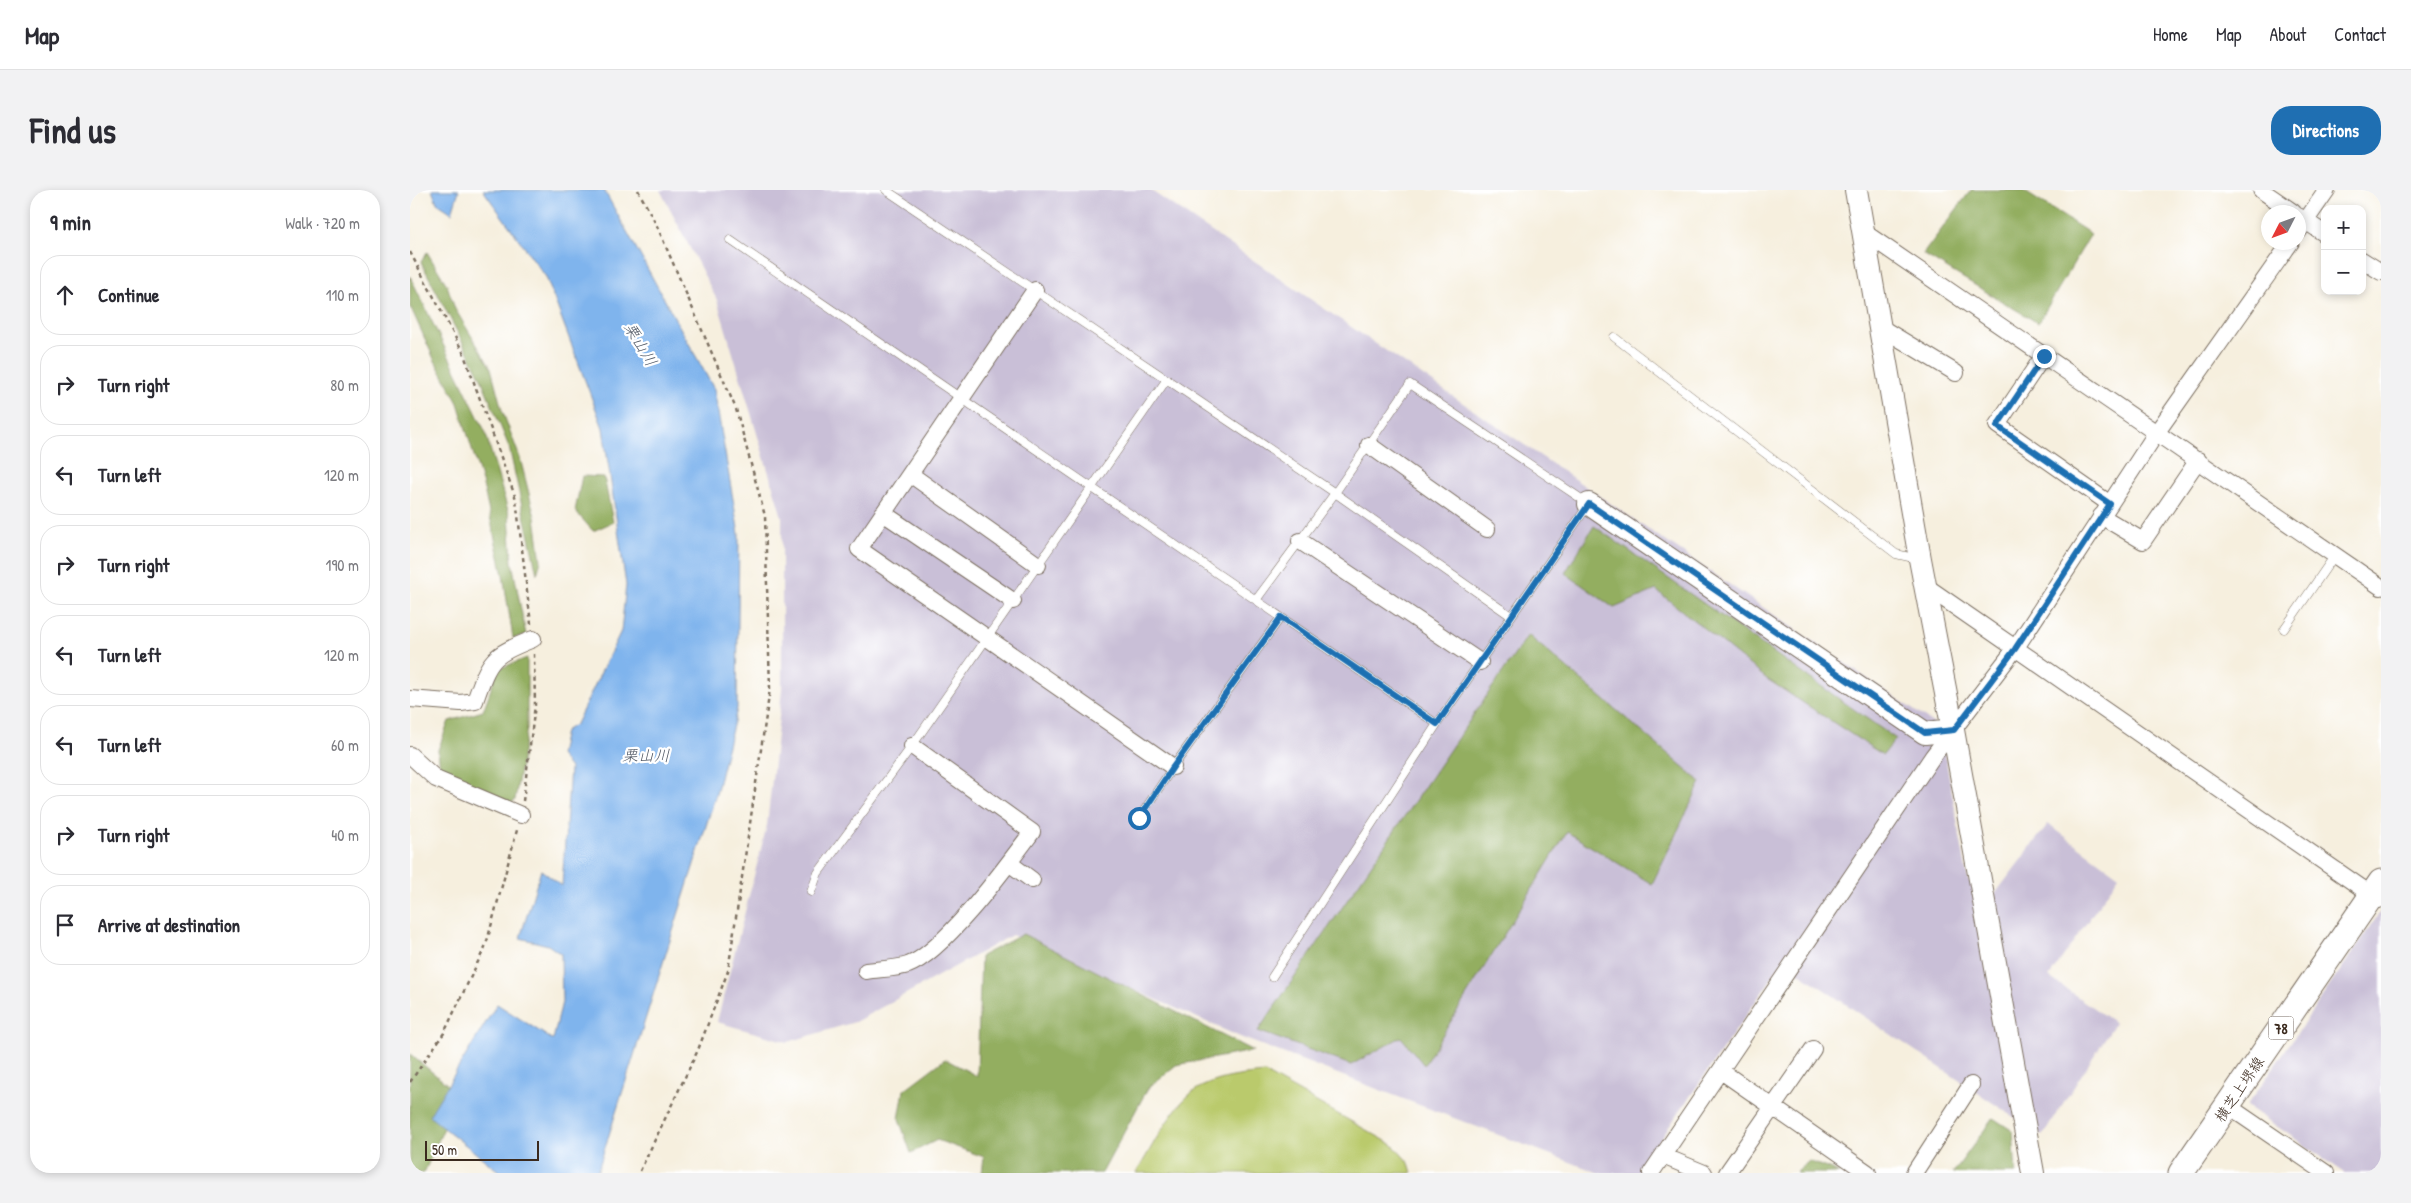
<!DOCTYPE html>
<html lang="en">
<head>
<meta charset="utf-8">
<style>
  body { margin:0; font-family:"Patrick Hand","Klee One",sans-serif; background:#f2f2f3; color:#2b2b33 }
  .controls { position:absolute; right:15px; top:15px; display:grid; overflow:hidden; border-radius:10px; box-shadow:0 2px 8px #0003 }
  .controls button { width:45px; height:45px; display:grid; place-items:center; padding:0; border:0; border-bottom:1px solid #e1e1e2; background:#fff; color:#2b2b33; font:25px sans-serif }
  .compass { position:absolute; left:1851px; top:15px; width:45px; height:45px; border-radius:50%; background:#fff; box-shadow:0 2px 8px #0003; rotate:228deg }
  .scale { position:absolute; left:15px; bottom:12px; width:114px; box-sizing:border-box; padding-left:5px; border:2px solid #3b2a1e; border-top:0; font-size:14px; line-height:18px; white-space:nowrap; color:#3b2a1e; -webkit-text-stroke:4px #fff; paint-order:stroke }
  .stop { position:absolute; width:15px; height:15px; margin:-11px; border:4px solid #1f6fb2; border-radius:50%; background:#fff }
  .stop.end { background:#1f6fb2; border-color:#fff; box-shadow:0 1px 5px #0008 }
  .list { margin:0; padding:0; list-style:none }
  h2 { display:flex; justify-content:space-between; align-items:center; height:65px; margin:0; padding:0 20px; font-size:21px }
  h2 small { font-size:16px; font-weight:400; color:#7c7c81 }
  .list li { display:grid; grid-template-columns:32px 1fr auto; gap:15px; align-items:center; box-sizing:border-box; height:80px; margin:0 10px 10px; padding:0 10px; border:1px solid #e1e1e2; border-radius:20px }
  .list b { display:block; font-size:19px; white-space:nowrap }
  .list em { font-size:16px; font-style:normal; color:#7c7c81 }
  .icon { flex:none; width:28px; height:28px; fill:none; stroke:currentColor; stroke-width:2; stroke-linecap:round; stroke-linejoin:round }
  .map { position:relative; flex:none; width:1971px; height:983px; overflow:hidden; border-radius:20px }
  header { display:flex; align-items:center; gap:30px; box-sizing:border-box; height:70px; padding:0 25px; background:#fff; border-bottom:1px solid #e1e1e2 }
  header strong { font-size:24px }
  nav { display:flex; gap:28px; margin-inline-start:auto; font-size:18px }
  .intro { display:flex; align-items:center; justify-content:space-between; box-sizing:border-box; height:120px; padding:0 30px }
  h1 { margin:0; font-size:35px }
  .button { padding:12px 22px; border-radius:20px; background:#1f6fb2; color:#fff; font-size:18px; font-weight:700 }
  main { display:flex; gap:30px; padding:0 30px }
  aside { flex:1; background:#fff; border-radius:20px; box-shadow:0 2px 8px #0003 }
  .map>svg:first-child { display:block }
  .industrial { fill:#c9bfd7 }
  .green { fill:#baca6c; stroke:#7a7a45 }
  .forest { fill:#93ae60; stroke:#676c3f }
  .water { fill:#7fb4ed; stroke:#5d6f86 }
  .lines { fill:none; stroke-linecap:round; stroke-linejoin:round }
  .lane-casing { stroke:#7c6f61; stroke-width:9 }
  .street-casing { stroke:#7c6f61; stroke-width:18 }
  .secondary-casing { stroke:#7c6f61; stroke-width:24 }
  .primary-casing { stroke:#7c6f61; stroke-width:27 }
  .path { stroke:#7c6f61; stroke-width:2.5; stroke-dasharray:4 4; stroke-linecap:butt }
  .lane { stroke:#fff; stroke-width:8 }
  .street { stroke:#fff; stroke-width:16 }
  .secondary { stroke:#fff; stroke-width:22 }
  .primary { stroke:#fff; stroke-width:25 }
  .route { stroke:#1f6fb2; stroke-width:6 }
  .labels { text-anchor:middle; dominant-baseline:central; stroke-width:4.5; stroke-linejoin:round; paint-order:stroke }
  .shield { fill:#fff; stroke:#766a62; stroke-width:1 }
  .shield-label { font-size:14px; font-weight:bold; fill:#3b2a1e }
  .street-label { font-size:15px; fill:#3b2a1e; stroke:#fff }
  .water-label { font-size:16px; font-style:italic; fill:#535a66; stroke:#fff }
</style>
</head>
<body>
<header>
<strong>Map</strong>
<nav><a>Home</a><a>Map</a><a>About</a><a>Contact</a></nav>
</header>
<div class="intro"><h1>Find us</h1><a class="button">Directions</a></div>
<main>
<aside>
<h2>9 min<small>Walk · 720 m</small></h2>
<ul class="list">
<li><svg class="icon" aria-label="ahead" viewBox="0 0 24 24"><path d="M12 20V5M6 11l6-6 6 6"/></svg><div><b>Continue</b></div><em>110 m</em></li>
<li><svg class="icon" aria-label="right" viewBox="0 0 24 24"><path d="M7 20v-9h11M14 6l5 5-5 5"/></svg><div><b>Turn right</b></div><em>80 m</em></li>
<li><svg class="icon" aria-label="left" viewBox="0 0 24 24"><path d="M17 20v-9H6M10 6l-5 5 5 5"/></svg><div><b>Turn left</b></div><em>120 m</em></li>
<li><svg class="icon" aria-label="right" viewBox="0 0 24 24"><path d="M7 20v-9h11M14 6l5 5-5 5"/></svg><div><b>Turn right</b></div><em>190 m</em></li>
<li><svg class="icon" aria-label="left" viewBox="0 0 24 24"><path d="M17 20v-9H6M10 6l-5 5 5 5"/></svg><div><b>Turn left</b></div><em>120 m</em></li>
<li><svg class="icon" aria-label="left" viewBox="0 0 24 24"><path d="M17 20v-9H6M10 6l-5 5 5 5"/></svg><div><b>Turn left</b></div><em>60 m</em></li>
<li><svg class="icon" aria-label="right" viewBox="0 0 24 24"><path d="M7 20v-9h11M14 6l5 5-5 5"/></svg><div><b>Turn right</b></div><em>40 m</em></li>
<li><svg class="icon" aria-label="arrive" viewBox="0 0 24 24"><path d="M6 21V4h12l-3 4 3 4H6"/></svg><div><b>Arrive at destination</b></div></li>
</ul>
</aside>
<div class="map">
<svg width="1971" height="983" viewBox="0 0 1971 983">
  <rect width="100%" height="100%" fill="#fff"/>
  <filter id="ink" filterUnits="userSpaceOnUse"><feTurbulence type="fractalNoise" baseFrequency=".02" numOctaves="2"/><feDisplacementMap in="SourceGraphic" scale="10" xChannelSelector="R" yChannelSelector="G"/><feConvolveMatrix kernelMatrix="1 2 1 2 8 2 1 2 1" color-interpolation-filters="sRGB"/></filter>
  <filter id="wash" filterUnits="userSpaceOnUse"><feTurbulence type="fractalNoise" baseFrequency=".0096" numOctaves="4" result="noise"/><feDisplacementMap in="SourceGraphic" scale="20" xChannelSelector="R" yChannelSelector="G"/><feGaussianBlur stdDeviation="1.12" result="paint"/><feColorMatrix in="noise" values="0 0 0 0 0 0 0 0 0 0 0 0 0 0 0 0 0 1.4 0 .05"/><feComposite in="paint" operator="in"/></filter>
  <g filter="url(#wash)">
    <rect width="100%" height="100%" fill="#f6efde"/>
    <!-- industrial -->
    <path class="industrial" d="M250 0H740L1530 538 1558 690 1582 708 1638 634 1709 686 1639 787 1705 833 1632 946 1373 772 1227 983H1189L830 847 602 745 445 832 378 852 307 832 357 635 372 500V327L307 110Z
      M1971 721V983H1935L1837 916Z"/>
    <!-- green -->
    <path class="green" d="M855 883 983 955 999 973 1002 983H726C742 958 765 909 791 897 812 887 833 885 855 883Z"/>
    <!-- forest -->
    <path class="forest" d="M1561 0H1612L1681 44 1628 133 1513 64Z
      M17 62 37 95 45 119 81 178 92 220 110 268 125 327 131 371 127 384 99 257 70 186 11 72Z
      M0 86 75 241 99 324 102 372 116 445 103 448 93 385 73 295 48 213 24 169 0 116Z
      M172 286 194 287 203 332 183 341 165 321Z
      M1184 336 1486 549 1473 565 1357 489 1246 400 1204 418 1155 383Z
      M1118 445 1291 592 1242 694 1157 642 1014 875 991 847 941 875 848 841Z
      M117 468V538L105 610 98 616 30 579 28 560 39 531 73 521 88 479Z
      M613 744 843 861 766 875 738 898 692 983H572L574 967 527 950 501 963 489 929 494 900 535 869 567 886 571 766Z
      M0 864 49 904 14 983H0Z
      M1583 928 1603 941 1606 983H1543Z
      M1399 971 1429 983H1386Z"/>
    <!-- water -->
    <path class="water" d="M22 0H49L42 23 27 13Z
      M73 0H194L304 199 329 344 327 519 306 604 187 983H91L19 926 87 814 143 850 152 812 151 764 138 755 110 748 131 680 152 696 160 578 150 565 155 541 166 534 211 441 216 395 193 238 136 87Z"/>
  </g>
  <g filter="url(#ink)">
    <g class="lines">
      <defs>
        <path id="lane" d="M476 0 925 303 1101 426
          M320 50 1027 534
          M1204 147 1486 364 1508 369
          M846 410 925 303 1000 194 1179 314 1027 534 862 787
          M1874 439 1925 365
          M729 628 763 577 871 427
          M401 702 408 683 502 556 757 189"/>
        <path id="street" d="M1851 0 1883 22
          M1888 26 1915 44
          M1888 42 1917 0
          M1455 43 1971 397
          M1952 70 1971 82
          M625 100 449 359 763 577
          M1470 137 1546 183
          M1634 165 1587 235 1700 314
          M959 255 1077 339
          M500 284 628 375
          M473 323 603 411
          M1691 326 1733 351 1788 270
          M890 351 1070 472
          M1517 397 1969 710
          M0 509 51 513 65 511C80 468 81 466 123 449
          M0 565 26 589 111 625
          M599 673 622 690
          M456 781C469 779 485 779 498 775 534 762 598 674 622 642L502 556
          M1311 881 1458 983
          M1818 916 1916 983
          M1253 966 1294 983
          M1241 983 1523 566 1605 459 1747 242 1881 52
          M1317 983 1403 859
          M1504 983 1561 895"/>
        <path id="secondary" d="M1446 0 1510 369 1543 540 1623 983
          M1179 314 1515 543 1543 540"/>
        <path id="primary" d="M1771 983 1971 692"/>
      </defs>
      <!-- lane casing -->
      <use href="#lane" class="lane-casing"/>
      <!-- street casing -->
      <use href="#street" class="street-casing"/>
      <!-- secondary casing -->
      <use href="#secondary" class="secondary-casing"/>
      <!-- primary casing -->
      <use href="#primary" class="primary-casing"/>
      <!-- path -->
      <path class="path" d="M228 0 247 36 326 219 355 326 360 499 318 781 288 860 229 983
        M0 62 53 162 106 309 121 434
        M113 611 125 515 124 464
        M0 892 34 843 76 755 107 640"/>
      <!-- lane -->
      <use href="#lane" class="lane"/>
      <!-- street -->
      <use href="#street" class="street"/>
      <!-- secondary -->
      <use href="#secondary" class="secondary"/>
      <!-- primary -->
      <use href="#primary" class="primary"/>
    </g>
  </g>
  <g class="lines" filter="url(#ink)">
    <!-- route -->
    <path class="route" d="M729 628 763 577 871 427 1027 534 1179 314 1515 543 1544 540 1605 459 1700 314 1587 236 1634 166"/>
  </g>
  <g class="labels">
    <!-- shield labels -->
    <rect class="shield" x="1858.5" y="826.5" width="25" height="23" rx="4"/>
    <g class="shield-label">
      <text x="1871" y="838">78</text>
    </g>
    <!-- street labels -->
    <g class="street-label">
      <text transform="translate(1829 899) rotate(-56)">横芝上堺線</text>
    </g>
    <!-- water labels -->
    <g class="water-label">
      <text transform="translate(231 154) rotate(59)">栗山川</text>
      <text x="236" y="565">栗山川</text>
    </g>
  </g>
</svg>
<div class="controls">
<button>+</button>
<button>−</button>
</div>
<svg class="compass" viewBox="-18 -18 36 36"><path d="M0-13l5 13h-10z" fill="#e53935"/><path d="M0 13l5-13h-10z" fill="#7c7c81"/></svg>
<div class="scale">50 m</div>
<div class="stop" style="left:729px;top:628px"></div>
<div class="stop end" style="left:1634px;top:166px"></div>
</div>
</main>
</body>
</html>
